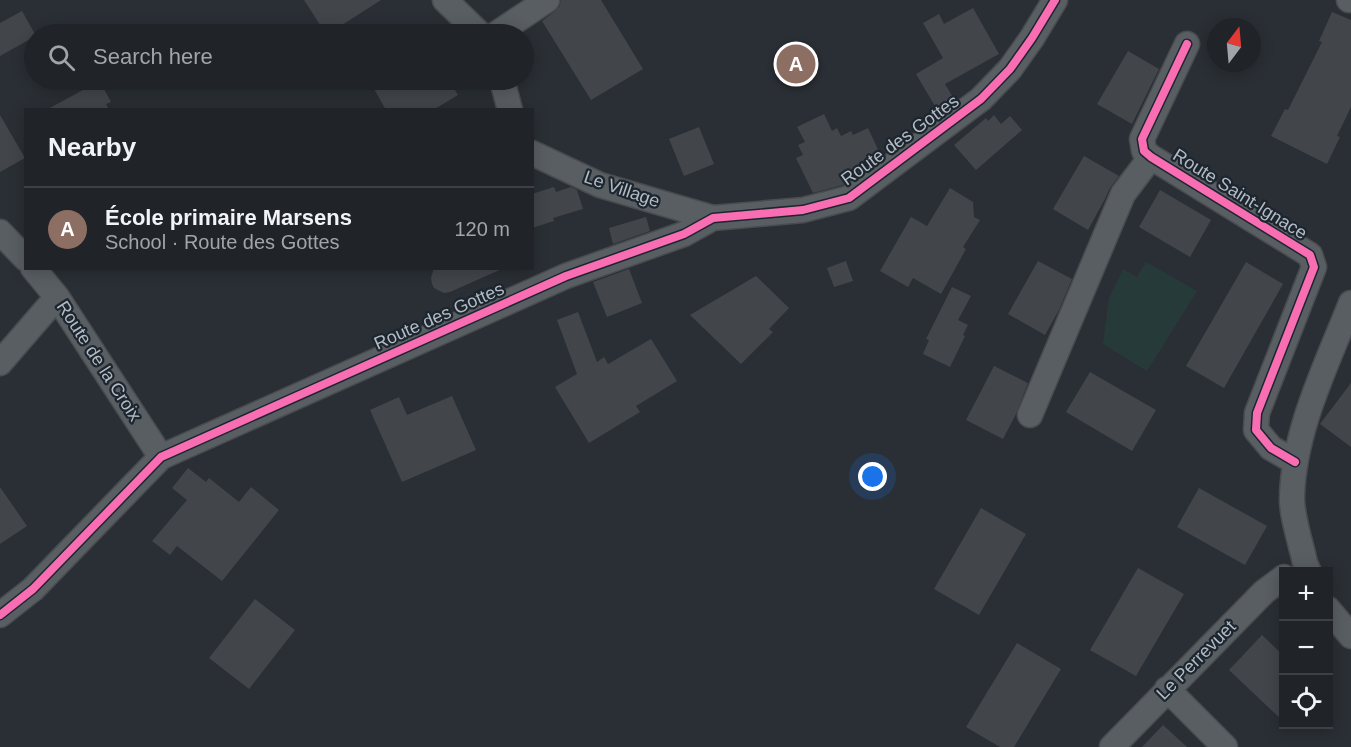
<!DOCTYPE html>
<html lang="en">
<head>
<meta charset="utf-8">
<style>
  body { margin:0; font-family:Arial,sans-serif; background:#282b30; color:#f1f3f6 }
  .controls { position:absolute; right:18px; bottom:18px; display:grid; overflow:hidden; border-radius:0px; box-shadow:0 3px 15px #0003 }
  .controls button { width:54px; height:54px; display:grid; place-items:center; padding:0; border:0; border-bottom:2px solid #3d4045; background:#202328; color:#f1f3f6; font:30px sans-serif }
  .compass { position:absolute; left:1207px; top:18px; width:54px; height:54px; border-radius:50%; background:#202328; box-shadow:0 3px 15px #0003; rotate:16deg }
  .you { position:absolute; left:873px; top:477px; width:21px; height:21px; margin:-15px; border:4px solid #fff; border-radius:50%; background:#1a73e8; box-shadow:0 0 0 9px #1a73e833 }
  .badge { display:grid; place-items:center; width:39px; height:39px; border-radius:50%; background:#838b93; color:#fff; font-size:20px; font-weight:700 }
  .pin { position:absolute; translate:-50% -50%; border:3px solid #fff; box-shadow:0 2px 6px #0006 }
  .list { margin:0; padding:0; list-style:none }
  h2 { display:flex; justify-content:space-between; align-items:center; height:78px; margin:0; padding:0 24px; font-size:26px }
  h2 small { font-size:20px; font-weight:400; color:#a2a4a8 }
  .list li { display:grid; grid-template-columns:39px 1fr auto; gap:18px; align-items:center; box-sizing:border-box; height:84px; padding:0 24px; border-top:2px solid #3d4045 }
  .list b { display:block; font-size:22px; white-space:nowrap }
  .list p { margin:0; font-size:20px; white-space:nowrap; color:#a2a4a8 }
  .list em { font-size:20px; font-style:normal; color:#a2a4a8 }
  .icon { flex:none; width:33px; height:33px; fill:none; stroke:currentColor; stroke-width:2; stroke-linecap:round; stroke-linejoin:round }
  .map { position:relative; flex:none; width:1351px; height:747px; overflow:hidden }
  .search { position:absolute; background:#202328; box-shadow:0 3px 15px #0003; left:24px; top:24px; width:510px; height:66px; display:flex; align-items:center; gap:15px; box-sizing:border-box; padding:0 21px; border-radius:33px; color:#a2a4a8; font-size:22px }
  .panel { position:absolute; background:#202328; box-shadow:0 3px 15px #0003; left:24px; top:108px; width:510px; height:162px; border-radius:0px }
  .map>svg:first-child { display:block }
  .green { fill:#273a3a }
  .building { fill:#42464b }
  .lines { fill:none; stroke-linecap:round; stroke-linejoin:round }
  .street-casing { stroke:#484b4f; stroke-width:27 }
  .street { stroke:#595e63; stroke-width:24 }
  .cycleway-casing { stroke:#1d262e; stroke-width:11 }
  .cycleway { stroke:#f96db3; stroke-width:8 }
  .labels { text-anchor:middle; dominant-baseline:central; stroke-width:4.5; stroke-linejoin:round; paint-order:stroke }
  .street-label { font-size:18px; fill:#b3bcc5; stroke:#1d262e }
</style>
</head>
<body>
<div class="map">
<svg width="1351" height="747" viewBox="0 0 1351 747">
  <rect width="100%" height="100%" fill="#2a2f35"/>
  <!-- green -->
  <path class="green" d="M1146 262 1197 291 1147 371 1103 344 1109 298 1123 269 1137 277Z"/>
  <!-- building -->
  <path class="building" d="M304 0H381L328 34H326Z
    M561 0H601L643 69 591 100 542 21 555 11 559 7Z
    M973 8 999 54 945 84 955 101 939 113 916 74 943 58 923 23 939 14 944 24Z
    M22 11 35 34 34 37 0 56V23Z
    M1332 12 1351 20V107L1337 136 1340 137 1327 164 1271 136 1285 109 1288 110 1322 42 1319 41Z
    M1128 51 1159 69 1132 124 1097 104Z
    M77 80H99L111 102 106 104 109 110H46L83 90Z
    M369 80H449L458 95 433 110H386Z
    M824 114 832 131 837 128 841 136 851 131 853 135 868 128 881 156 843 185 813 193 796 158 803 155 798 145 805 142 797 127Z
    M0 115 25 158 0 172Z
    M994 115 1001 124 1010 116 1022 130 976 170 954 145 986 118 988 121Z
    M699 127 714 164 684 176 669 139Z
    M1084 156 1119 176 1110 188 1105 199 1088 230 1053 209Z
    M554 187 556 192 571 187 577 190 583 209 553 218 554 221 532 228V194Z
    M950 188 973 202 974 217 980 220 963 247 966 249 941 294 913 278 908 287 880 271 911 217 927 226Z
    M1160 190 1211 220 1190 257 1139 227Z
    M646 217 650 231 613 244 609 228Z
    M846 261 853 281 834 287 827 268Z
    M1038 261 1072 279 1059 310 1045 335 1008 314Z
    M1246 262 1283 284 1224 388 1186 366Z
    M434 268H504L450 292 444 293 434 288 432 284 431 278Z
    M629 269 642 303 607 317 593 282Z
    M756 276 789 308 769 329 773 332 741 364 690 315Z
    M952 287 971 296 958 320 968 325 963 335 965 336 950 367 923 354 929 340 926 339Z
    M578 312 597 362 604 357 608 364 651 339 677 381 636 406 640 412 589 443 555 387 577 374 557 320Z
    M994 366 1028 383 1016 414 1003 439 966 420Z
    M1090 372 1156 410 1132 451 1066 412Z
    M1351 383V447L1320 424Z
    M452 396 476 450 402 482 370 410 399 397 407 415Z
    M188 468 206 482 209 478 239 502 251 487 279 510 222 581 177 546 170 555 152 541 187 500 172 488Z
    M0 487 27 526 0 544Z
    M1199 488 1267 526 1245 565 1177 527Z
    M981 508 1026 534 979 615 934 589Z
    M1138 568 1184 594 1136 676 1090 650Z
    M255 599 295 630 249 689 209 658Z
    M1262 635 1284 656V722L1229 670Z
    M1017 643 1061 669 1014 747H1000L966 727Z
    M1163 725 1187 747H1142Z"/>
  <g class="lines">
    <defs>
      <path id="street" d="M445 0 480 34
        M1349 0H1351
        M496 34 547 0
        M1187 44 1142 139 1144 151 1151 157 1310 255 1314 267 1257 413 1256 430 1271 448 1295 462
        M502 80 510 110
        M532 153 600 185 713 218
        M0 232 26 259
        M33 268 57 297 161 457
        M0 363 57 297
        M1030 415 1123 194 1151 157
        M1309 572 1305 563C1301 543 1291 515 1292 496 1294 429 1327 364 1351 303
        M1328 609 1351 636
        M0 615 33 589 161 457 566 276 684 234 713 218 803 210 849 198 981 99 1010 69 1032 38 1055 0
        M1167 689 1225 747
        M1112 747 1264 592 1284 577"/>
    </defs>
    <!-- street casing -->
    <use href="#street" class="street-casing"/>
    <!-- street -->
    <use href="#street" class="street"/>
    <defs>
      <path id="cycleway" d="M1187 44 1142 139 1144 151 1151 157 1310 255 1314 267 1257 413 1256 430 1271 448 1295 462
        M0 615 33 589 161 457 566 276 684 234 713 218 803 210 849 198 981 99 1010 69 1032 38 1055 0"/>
    </defs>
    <!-- cycleway casing -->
    <use href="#cycleway" class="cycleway-casing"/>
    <!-- cycleway -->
    <use href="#cycleway" class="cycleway"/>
  </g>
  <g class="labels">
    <!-- street labels -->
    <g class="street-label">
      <text transform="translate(900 140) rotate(-36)">Route des Gottes</text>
      <text transform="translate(622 189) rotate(19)">Le Village</text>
      <text transform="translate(1240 194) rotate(32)">Route Saint-Ignace</text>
      <text transform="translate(439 316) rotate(-24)">Route des Gottes</text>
      <text transform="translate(99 361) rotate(57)">Route de la Croix</text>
      <text transform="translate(1196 660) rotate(-45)">Le Perrevuet</text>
    </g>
  </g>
</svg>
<div class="controls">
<button>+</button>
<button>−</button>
<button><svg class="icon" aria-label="locate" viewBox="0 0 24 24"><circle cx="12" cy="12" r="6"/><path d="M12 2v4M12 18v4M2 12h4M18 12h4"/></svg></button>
</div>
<svg class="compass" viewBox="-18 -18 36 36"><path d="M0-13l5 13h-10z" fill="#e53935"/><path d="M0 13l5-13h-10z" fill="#a2a4a8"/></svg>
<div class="you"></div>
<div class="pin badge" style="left:796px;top:64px;background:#8d6e63">A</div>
<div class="search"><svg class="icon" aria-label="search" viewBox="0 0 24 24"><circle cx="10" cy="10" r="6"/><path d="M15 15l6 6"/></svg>Search here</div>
<section class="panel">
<h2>Nearby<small></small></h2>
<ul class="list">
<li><span class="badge" style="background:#8d6e63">A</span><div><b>École primaire Marsens</b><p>School · Route des Gottes</p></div><em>120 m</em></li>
</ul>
</section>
</div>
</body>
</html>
